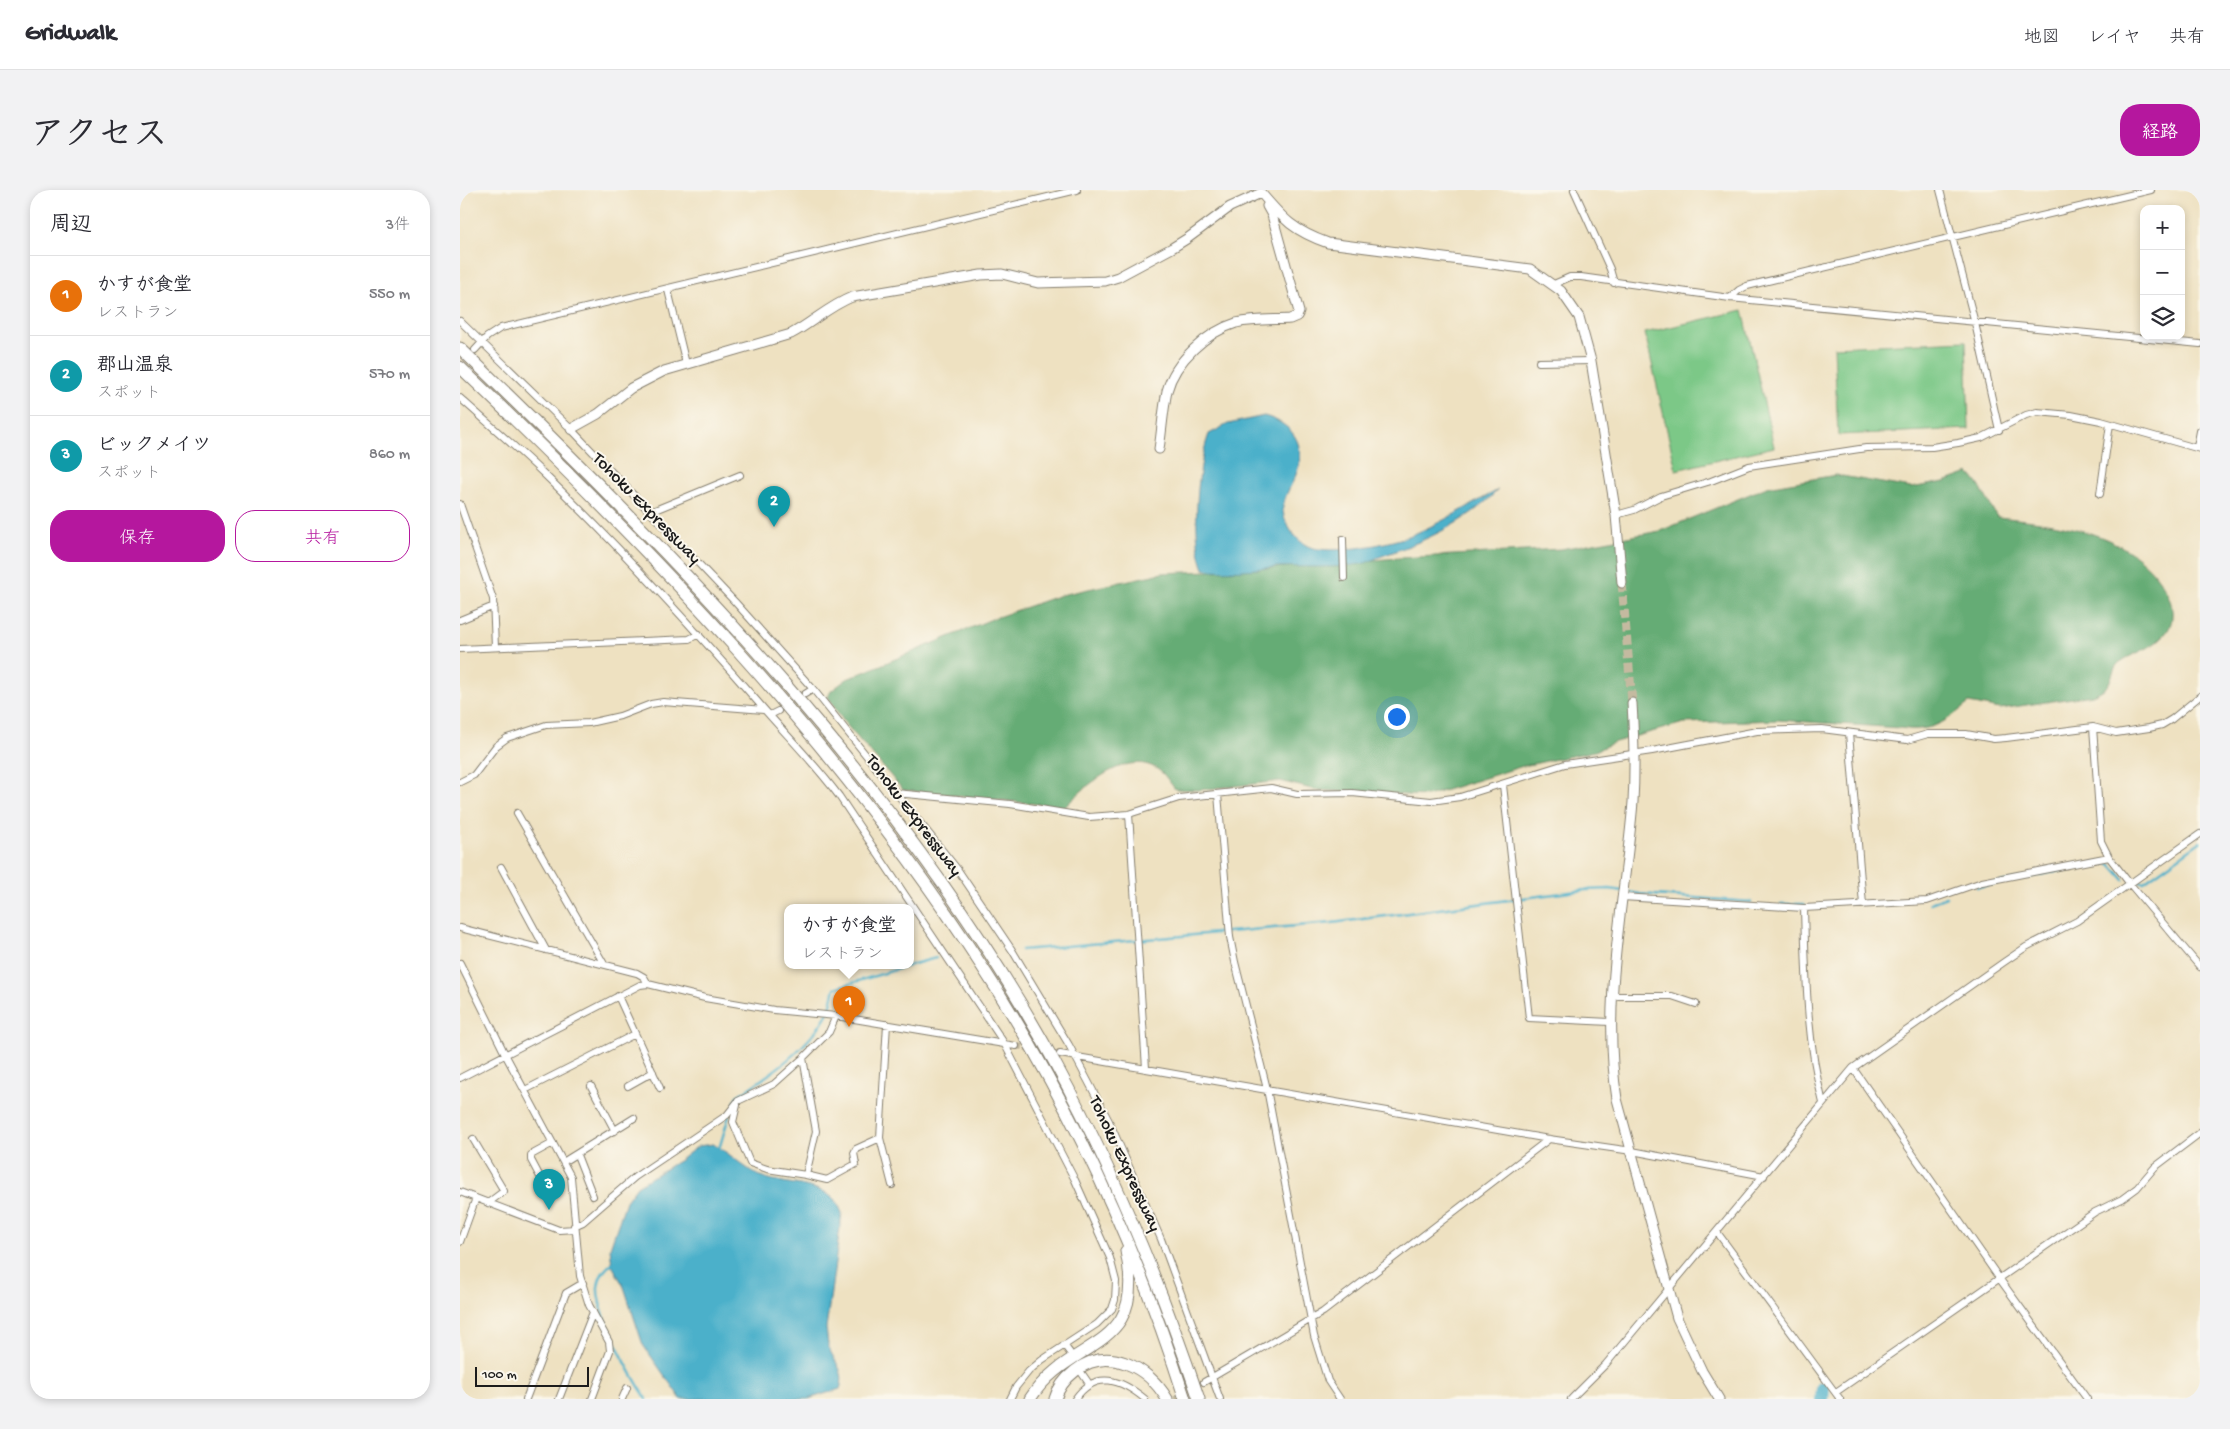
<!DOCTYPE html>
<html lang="ja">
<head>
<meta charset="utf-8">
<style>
  body { margin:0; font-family:"Gochi Hand","Klee One",sans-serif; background:#f2f2f3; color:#2b2b33 }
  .controls { position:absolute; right:15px; top:15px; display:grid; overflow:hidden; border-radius:10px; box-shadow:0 2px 8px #0003 }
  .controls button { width:45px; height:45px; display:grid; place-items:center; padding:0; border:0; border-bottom:1px solid #e1e1e2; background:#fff; color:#2b2b33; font:25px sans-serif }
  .scale { position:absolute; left:15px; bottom:12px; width:114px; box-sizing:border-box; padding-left:5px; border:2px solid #1c1c1c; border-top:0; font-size:14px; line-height:18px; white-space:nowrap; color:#1c1c1c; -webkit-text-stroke:4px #fbf7ec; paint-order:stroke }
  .you { position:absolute; left:936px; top:526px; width:18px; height:18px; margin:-12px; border:4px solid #fff; border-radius:50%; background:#1a73e8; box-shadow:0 0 0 8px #1a73e833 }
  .badge { display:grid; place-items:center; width:32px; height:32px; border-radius:50%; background:#b5179e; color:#fff; font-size:16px; font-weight:700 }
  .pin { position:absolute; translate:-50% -41px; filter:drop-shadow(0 1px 2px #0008) }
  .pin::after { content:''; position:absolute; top:26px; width:18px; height:15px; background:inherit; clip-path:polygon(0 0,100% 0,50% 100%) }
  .popup { position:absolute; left:324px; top:714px; width:130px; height:65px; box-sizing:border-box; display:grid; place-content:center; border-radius:10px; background:#fff; filter:drop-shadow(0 1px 4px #0005); font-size:16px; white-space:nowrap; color:#7c7c81 }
  .popup b { font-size:19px; color:#2b2b33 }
  .popup::after { content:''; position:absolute; left:50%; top:100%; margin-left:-10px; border:10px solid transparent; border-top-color:#fff }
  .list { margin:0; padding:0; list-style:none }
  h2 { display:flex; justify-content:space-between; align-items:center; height:65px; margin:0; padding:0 20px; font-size:21px }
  h2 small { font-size:16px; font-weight:400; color:#7c7c81 }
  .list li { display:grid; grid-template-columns:32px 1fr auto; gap:15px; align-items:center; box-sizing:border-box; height:80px; padding:0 20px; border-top:1px solid #e1e1e2 }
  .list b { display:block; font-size:19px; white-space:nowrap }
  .list p { margin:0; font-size:16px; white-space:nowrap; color:#7c7c81 }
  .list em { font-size:16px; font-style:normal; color:#7c7c81 }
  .actions { display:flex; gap:10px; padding:15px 20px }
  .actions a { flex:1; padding:11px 0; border:1px solid #b5179e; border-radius:20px; text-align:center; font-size:18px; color:#b5179e }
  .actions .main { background:#b5179e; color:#fff }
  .icon { flex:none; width:28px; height:28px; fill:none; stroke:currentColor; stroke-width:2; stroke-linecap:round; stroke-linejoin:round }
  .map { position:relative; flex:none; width:1740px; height:1209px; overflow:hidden; border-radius:20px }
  header { display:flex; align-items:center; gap:30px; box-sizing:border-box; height:70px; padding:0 25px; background:#fff; border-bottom:1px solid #e1e1e2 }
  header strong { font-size:24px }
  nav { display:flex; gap:28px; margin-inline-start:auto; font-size:18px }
  .intro { display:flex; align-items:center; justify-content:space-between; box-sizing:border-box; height:120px; padding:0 30px }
  h1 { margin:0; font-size:35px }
  .button { padding:12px 22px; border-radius:20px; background:#b5179e; color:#fff; font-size:18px; font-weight:700 }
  main { display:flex; gap:30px; padding:0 30px }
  aside { flex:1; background:#fff; border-radius:20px; box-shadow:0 2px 8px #0003 }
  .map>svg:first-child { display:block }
  .green { fill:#7cc887; stroke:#4c7252 }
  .forest { fill:#65ac74; stroke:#406448 }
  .water { fill:#4bb0ca; stroke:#346673 }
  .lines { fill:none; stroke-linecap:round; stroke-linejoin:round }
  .stream { stroke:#4bb0ca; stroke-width:2.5 }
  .river { stroke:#4bb0ca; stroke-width:14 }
  .street-tunnel { stroke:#c4baa0; stroke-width:6; stroke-dasharray:6 3; stroke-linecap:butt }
  .secondary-tunnel { stroke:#c4baa0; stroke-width:9; stroke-dasharray:9 4.5; stroke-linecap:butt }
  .street-casing { stroke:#857e6e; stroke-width:8 }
  .secondary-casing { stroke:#857e6e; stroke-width:11 }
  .highway-casing { stroke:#857e6e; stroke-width:13 }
  .street { stroke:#fff; stroke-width:6 }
  .secondary { stroke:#fff; stroke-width:9 }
  .highway { stroke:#fff; stroke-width:11 }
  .labels { text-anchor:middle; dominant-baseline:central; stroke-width:4; stroke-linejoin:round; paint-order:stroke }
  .street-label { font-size:18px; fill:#1c1c1c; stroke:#fbf7ec }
</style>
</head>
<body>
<header>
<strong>Gridwalk</strong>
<nav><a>地図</a><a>レイヤ</a><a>共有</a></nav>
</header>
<div class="intro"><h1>アクセス</h1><a class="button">経路</a></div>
<main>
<aside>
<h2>周辺<small>3件</small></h2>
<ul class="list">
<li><span class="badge" style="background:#e8710a">1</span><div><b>かすが食堂</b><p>レストラン</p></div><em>550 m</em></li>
<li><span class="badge" style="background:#0f9aa8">2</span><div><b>郡山温泉</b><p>スポット</p></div><em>570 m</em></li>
<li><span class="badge" style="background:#0f9aa8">3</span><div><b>ビックメイツ</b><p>スポット</p></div><em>860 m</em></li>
</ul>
<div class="actions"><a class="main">保存</a><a>共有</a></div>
</aside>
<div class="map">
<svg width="1740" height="1209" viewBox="0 0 1740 1209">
  <rect width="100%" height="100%" fill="#fbf7ec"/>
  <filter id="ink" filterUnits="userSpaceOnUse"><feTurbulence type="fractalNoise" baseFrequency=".02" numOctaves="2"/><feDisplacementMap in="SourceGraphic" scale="10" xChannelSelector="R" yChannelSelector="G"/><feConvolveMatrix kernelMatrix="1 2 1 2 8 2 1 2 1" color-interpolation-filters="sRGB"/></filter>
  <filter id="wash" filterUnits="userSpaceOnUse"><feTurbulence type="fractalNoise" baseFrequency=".0096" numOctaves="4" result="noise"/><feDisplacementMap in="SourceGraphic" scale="20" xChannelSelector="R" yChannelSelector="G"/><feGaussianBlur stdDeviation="1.12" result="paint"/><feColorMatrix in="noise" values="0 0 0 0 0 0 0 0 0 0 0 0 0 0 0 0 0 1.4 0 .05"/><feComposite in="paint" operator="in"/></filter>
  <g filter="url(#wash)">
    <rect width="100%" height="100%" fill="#eee1c1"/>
    <!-- green -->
    <path class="green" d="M1283 120 1314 257 1216 280 1185 143Z
      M1506 151 1509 239 1378 245 1374 157Z"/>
    <!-- forest -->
    <path class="forest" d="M1509 283C1521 295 1528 312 1537 327 1599 333 1678 342 1708 405 1714 418 1714 434 1705 444 1690 461 1676 461 1660 472 1653 477 1652 488 1648 495 1644 500 1637 503 1632 505L1540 519 1509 513C1485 532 1472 543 1440 538L1318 530 1224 533 1155 552 1135 561 1063 576 967 606 856 600 820 591 738 600 715 599C711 594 706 586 700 581 669 557 626 595 605 617L443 600 384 532 368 507 371 501 387 489 532 429 601 405 702 383 797 379 939 368 1101 359 1200 341 1307 297 1376 285 1451 298 1484 292Z"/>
    <!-- water -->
    <path class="water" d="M804 226C831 233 847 253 837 282 833 294 822 308 823 321 825 336 838 354 853 358 877 364 931 354 954 344 983 332 1010 315 1038 300 1006 333 965 351 922 366 915 368 908 373 901 374 874 379 845 376 817 377 794 379 767 383 744 379 731 347 737 276 749 244L768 234Z
      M253 954C268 962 280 974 294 983 318 996 350 991 372 1007 377 1011 380 1018 382 1023L366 1138C367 1144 367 1152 369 1158 375 1173 386 1182 380 1199L348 1209H221L183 1155 164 1097 152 1075 150 1058 166 1011 177 996 220 970 238 956Z"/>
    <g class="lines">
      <!-- stream -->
      <path class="stream" d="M1677 691 1684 692 1740 652
        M1517 697 1640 673 1650 674 1664 690
        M1470 713 1486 707
        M1321 714H1344L1346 717
        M561 760 872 733 1125 700 1150 699 1180 704 1291 712
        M450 775 476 768
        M275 912 277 906C310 885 352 856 369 820 372 813 373 805 375 798L448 776
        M259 959 269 926
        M154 1072C145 1078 139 1085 138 1097 136 1122 172 1187 187 1209"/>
      <!-- river -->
      <path class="river" d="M1362 1209 1363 1198"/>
    </g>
  </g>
  <g filter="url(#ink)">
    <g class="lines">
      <!-- street-tunnel -->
      <path class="street-tunnel" d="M556 856 600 864
        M715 1209 736 1196"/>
      <!-- secondary-tunnel -->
      <path class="secondary-tunnel" d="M1162 393 1172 513"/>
      <defs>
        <path id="street" d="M1114 0 1150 79 1154 93
          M1480 0 1515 133 1539 240
          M1094 94 1110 87H1121L1270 108 1740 154
          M208 100 226 174
          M1270 108 1279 100 1287 96 1691 0
          M0 131 111 239 275 412 353 499 498 680 552 760 609 855 649 931 701 1049 760 1209
          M15 160 27 147 41 138 617 0
          M1079 172 1131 171
          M0 208C28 233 57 258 84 284 159 356 229 433 297 511 325 544 353 571 379 606L544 853 615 990 650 1068 656 1091 655 1110 652 1119 637 1134 582 1170 569 1181 556 1197 550 1209
          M1737 257 1740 241
          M1640 304 1650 234
          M0 314 33 409 35 457
          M190 322 280 285
          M1156 325 1174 320 1201 306 1251 291 1289 276 1406 258 1472 257 1498 253 1521 248 1566 225 1577 222 1611 225 1641 231 1740 259
          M883 349 884 388
          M0 430 34 416
          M0 459 229 449 239 444
          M345 504 353 499
          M310 525 318 521
          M1633 537 1641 651 1649 667 1670 694 1740 777
          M1389 543 1403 715
          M0 592 14 585 36 556 47 548 86 535 129 533 160 526 191 514 203 512 304 520
          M1043 595 1069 828 1150 832
          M436 603 550 614 629 627 669 624 719 608 811 598 837 604 892 603 971 611 1000 607 1105 574 1192 561 1297 541 1362 539 1447 550 1468 544H1506L1534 549 1546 548 1633 537 1656 543 1689 538 1702 535 1712 529 1740 506
          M758 604 770 747 775 772 807 899 854 1146 868 1191 880 1209
          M57 623 144 774
          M669 624 686 878
          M41 677 86 760
          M1162 707 1344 718 1467 711 1522 692 1649 667
          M1344 718C1346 785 1346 847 1363 913
          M0 738 177 783 184 787 188 794 245 808 314 820 376 826 556 856
          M0 773 45 864 111 987 120 1086 129 1115 149 1152 150 1161 132 1209
          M158 806 200 898
          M1153 806H1212L1236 814
          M427 834 420 948 432 995
          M600 864 1089 949 1172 961 1304 986
          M1393 878 1539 1088 1627 1209
          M0 888 180 795 188 794
          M131 896 155 941
          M168 896 193 882
          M65 900 175 844
          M277 915 273 932 290 973 307 979 346 985 356 941 343 868
          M13 949 44 1001 28 1013
          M117 965 133 1006
          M103 972 174 928
          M79 985 71 970V965L93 953
          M346 985 367 990 396 974 394 963 396 959 420 948
          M0 1002 99 1040 115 1039
          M114 1036 123 1032 175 987 267 925 278 911 314 894 343 868 369 842 376 826
          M1257 1042 1380 1209
          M0 1052 16 1008
          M604 1155 610 1163
          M621 1182 630 1195
          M744 1192 863 1122 1089 949
          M1376 1202 1635 1022 1662 1009 1677 998 1695 977 1740 943
          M66 1209 106 1103 123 1093
          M99 1209 133 1122
          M162 1209 167 1198
          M615 1209C636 1179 662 1190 685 1209
          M1111 1209 1146 1174 1393 878 1544 772 1566 757 1617 731 1740 644"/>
        <path id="secondary" d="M111 239 138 224 171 198 204 181 331 144C352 133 369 116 392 107L521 85 542 84 578 93 645 91 658 87 712 58 728 48 770 17 801 3C824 30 834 41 868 53L1070 79 1101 101 1119 127 1131 171 1156 325 1162 393
          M699 259C702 240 703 220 707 201 715 171 747 142 776 133 793 129 813 130 830 129L837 126 839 122 812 25 807 16
          M1172 513C1174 546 1175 579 1173 612 1165 711 1141 810 1157 909L1217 1128 1242 1181 1259 1209"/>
        <path id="highway" d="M0 158C223 374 445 599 595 873 654 981 700 1093 739 1209
          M0 177C191 360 377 552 521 775 609 909 676 1056 725 1209
          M570 1209C610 1145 688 1164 666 1061
          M595 1209C598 1198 606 1188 615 1181 648 1155 688 1177 707 1209"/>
      </defs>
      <!-- street casing -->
      <use href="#street" class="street-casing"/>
      <!-- secondary casing -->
      <use href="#secondary" class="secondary-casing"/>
      <!-- highway casing -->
      <use href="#highway" class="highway-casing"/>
      <!-- street -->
      <use href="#street" class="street"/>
      <!-- secondary -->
      <use href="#secondary" class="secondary"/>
      <!-- highway -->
      <use href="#highway" class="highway"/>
    </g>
  </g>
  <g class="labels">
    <!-- street labels -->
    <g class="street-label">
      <text transform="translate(186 319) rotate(46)">Tohoku Expressway</text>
      <text transform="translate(453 626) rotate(53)">Tohoku Expressway</text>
      <text transform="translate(664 974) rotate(65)">Tohoku Expressway</text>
    </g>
  </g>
</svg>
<div class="controls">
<button>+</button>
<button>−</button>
<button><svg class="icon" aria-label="layers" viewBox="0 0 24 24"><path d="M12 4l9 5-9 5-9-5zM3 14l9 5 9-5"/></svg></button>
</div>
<div class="scale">100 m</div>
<div class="you"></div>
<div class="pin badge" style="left:389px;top:837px;background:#e8710a">1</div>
<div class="popup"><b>かすが食堂</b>レストラン</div>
<div class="pin badge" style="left:314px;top:337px;background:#0f9aa8">2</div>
<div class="pin badge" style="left:89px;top:1020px;background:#0f9aa8">3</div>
</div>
</main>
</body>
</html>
